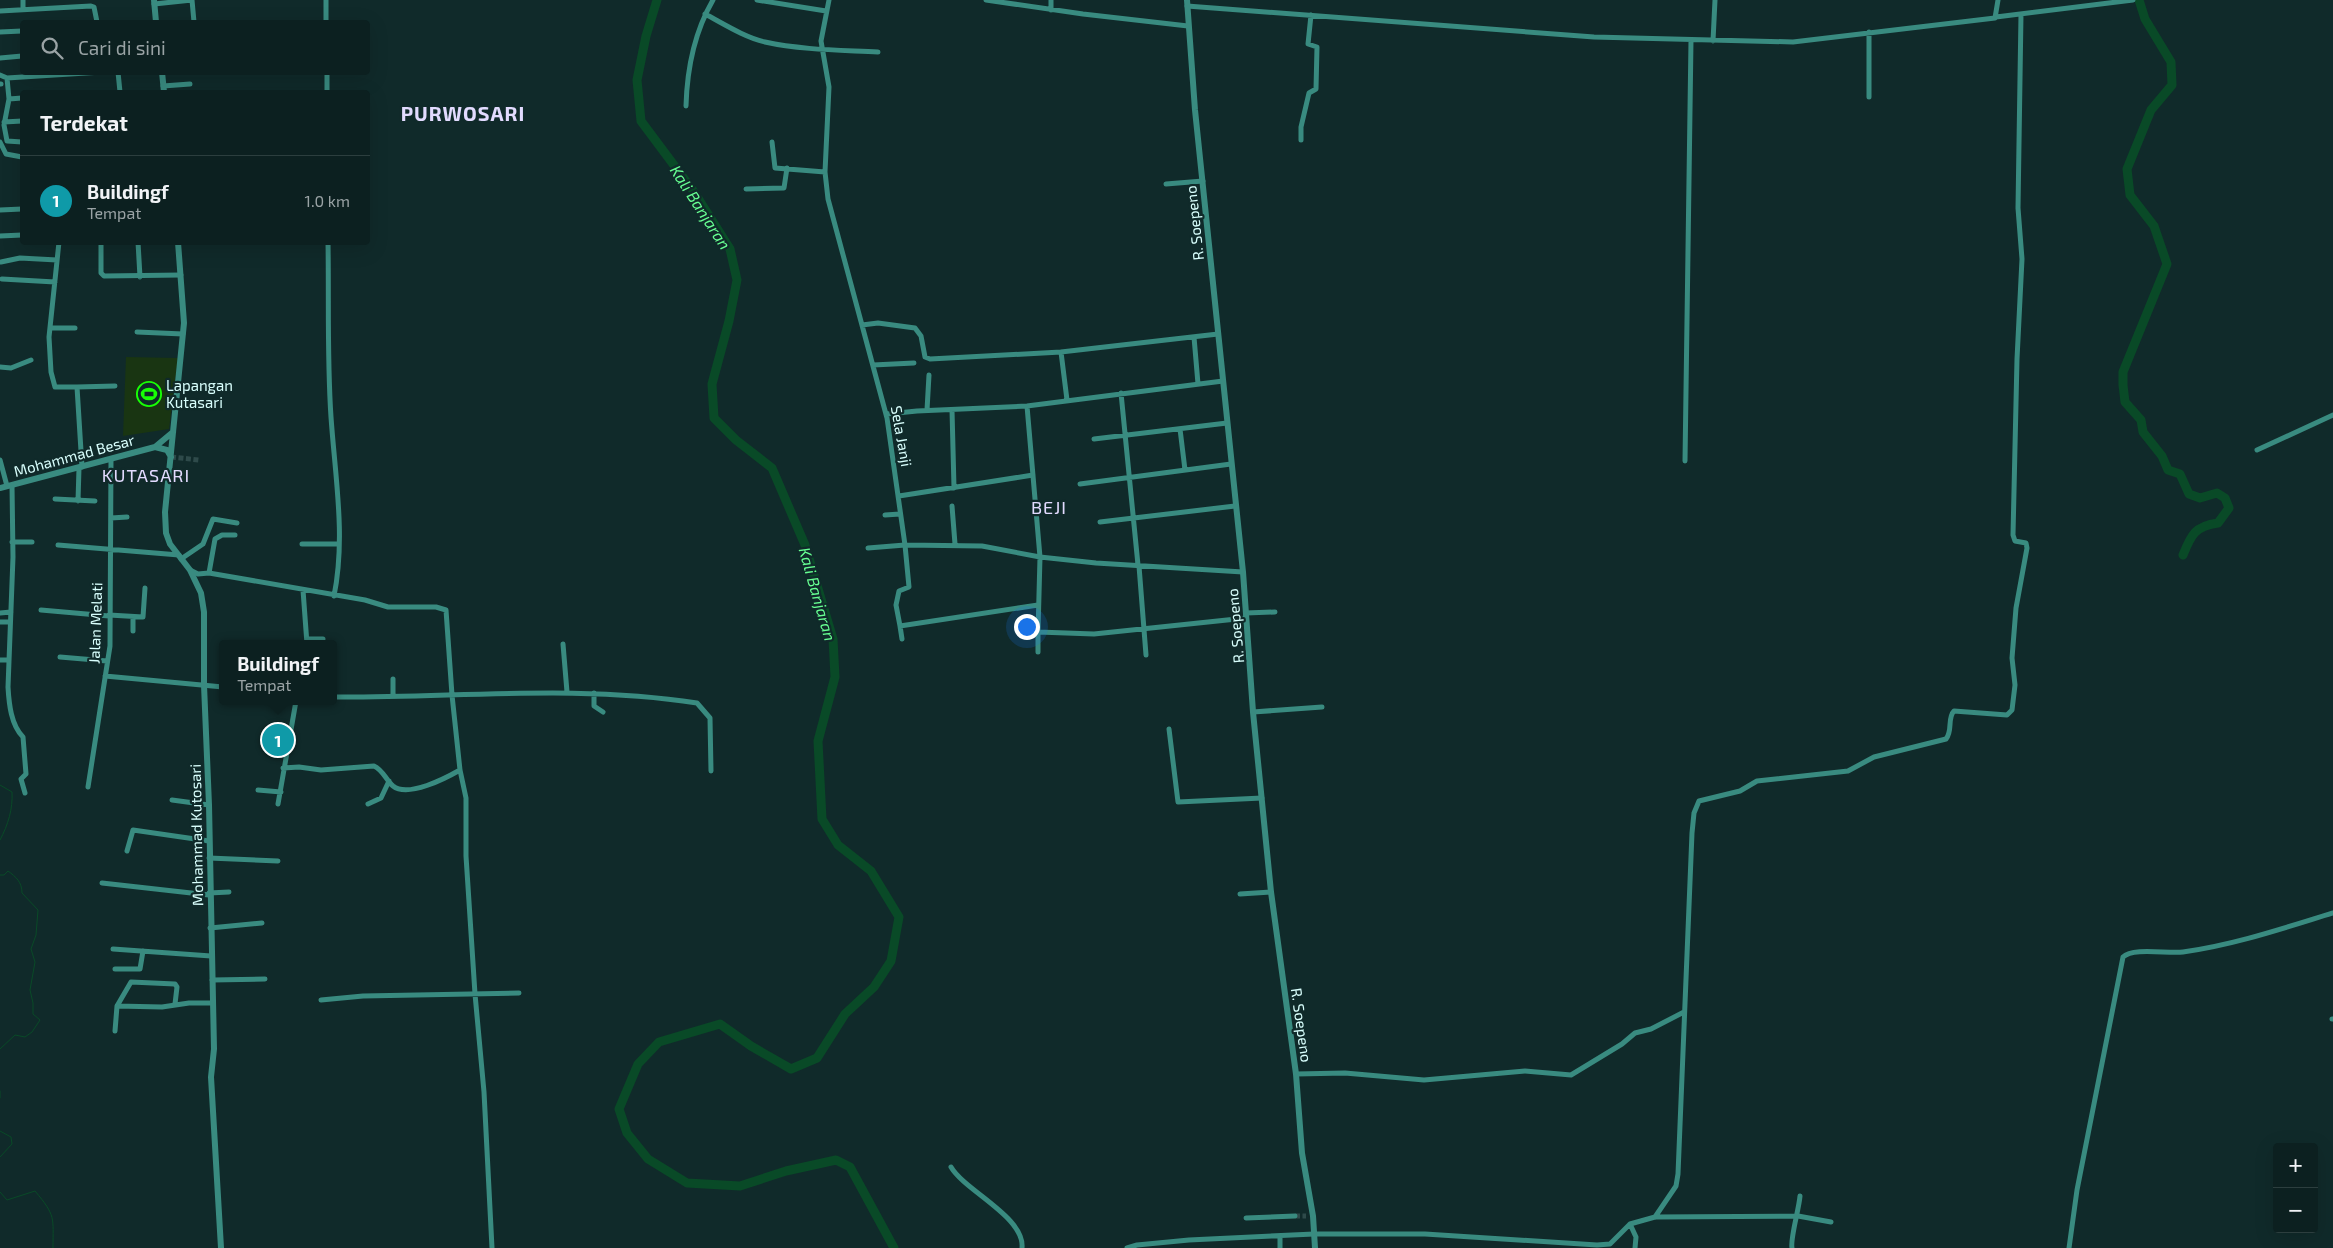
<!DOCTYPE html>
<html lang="id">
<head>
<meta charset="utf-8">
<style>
  body { margin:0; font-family:"Exo 2",sans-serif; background:#152829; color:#f1f3f6 }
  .controls { position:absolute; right:15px; bottom:15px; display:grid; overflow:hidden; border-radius:5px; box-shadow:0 5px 20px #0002 }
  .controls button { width:45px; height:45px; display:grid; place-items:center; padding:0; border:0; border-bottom:1px solid #2c3e3e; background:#0c2020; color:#f1f3f6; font:25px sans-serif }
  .you { position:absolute; left:1026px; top:626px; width:18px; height:18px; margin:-12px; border:4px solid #fff; border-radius:50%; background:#1a73e8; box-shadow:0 0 0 8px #1a73e833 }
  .badge { display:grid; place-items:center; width:32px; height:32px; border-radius:50%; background:#db2777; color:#fff; font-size:16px; font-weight:700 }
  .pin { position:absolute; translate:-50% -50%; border:2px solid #fff; box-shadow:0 1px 5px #0006 }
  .popup { position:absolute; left:219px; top:640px; width:118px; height:65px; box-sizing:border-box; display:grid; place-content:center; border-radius:5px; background:#0c2020; filter:drop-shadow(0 1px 4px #0005); font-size:16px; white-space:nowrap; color:#9aa3a5 }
  .popup b { font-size:19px; color:#f1f3f6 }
  .popup::after { content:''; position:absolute; left:50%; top:100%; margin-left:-10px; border:10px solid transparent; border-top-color:#0c2020 }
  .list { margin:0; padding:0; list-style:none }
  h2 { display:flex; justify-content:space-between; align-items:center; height:65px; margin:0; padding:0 20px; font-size:21px }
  h2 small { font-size:16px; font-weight:400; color:#9aa3a5 }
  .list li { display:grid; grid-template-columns:32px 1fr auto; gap:15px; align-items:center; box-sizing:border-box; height:90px; padding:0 20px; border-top:1px solid #2c3e3e }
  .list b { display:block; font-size:19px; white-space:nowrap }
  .list p { margin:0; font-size:16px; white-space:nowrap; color:#9aa3a5 }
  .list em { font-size:16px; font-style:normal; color:#9aa3a5 }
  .icon { flex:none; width:28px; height:28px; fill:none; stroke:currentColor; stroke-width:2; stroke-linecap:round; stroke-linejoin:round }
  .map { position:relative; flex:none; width:2333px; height:1248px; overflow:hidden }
  .search { position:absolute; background:#0c2020; box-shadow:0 5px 20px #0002; left:20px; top:20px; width:350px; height:55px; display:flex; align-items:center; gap:12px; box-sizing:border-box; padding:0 18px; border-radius:5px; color:#9aa3a5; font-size:19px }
  .panel { position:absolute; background:#0c2020; box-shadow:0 5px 20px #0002; left:20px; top:90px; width:350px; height:155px; border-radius:5px }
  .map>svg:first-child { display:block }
  .green { fill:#193512 }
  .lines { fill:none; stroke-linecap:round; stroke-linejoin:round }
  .stream { stroke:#094a27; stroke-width:1 }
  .river { stroke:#094a27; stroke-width:9 }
  .minor-tunnel { stroke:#2e4a4a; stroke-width:5; stroke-dasharray:5 2.5; stroke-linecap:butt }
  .minor { stroke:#398b80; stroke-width:5 }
  .tertiary { stroke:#398b80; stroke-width:6 }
  .labels { text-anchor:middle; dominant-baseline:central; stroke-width:4.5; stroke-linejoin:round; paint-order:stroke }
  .street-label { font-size:15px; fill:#d9fffd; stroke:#102a2a }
  .poi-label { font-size:15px; fill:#d9fffd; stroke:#102a2a; text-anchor:start }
  .water-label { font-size:16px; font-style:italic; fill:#67ff92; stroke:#102a2a }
  .quarter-label { font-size:18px; letter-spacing:1px; fill:#e2dbff; stroke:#102a2a }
  .district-label { font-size:20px; font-weight:bold; letter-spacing:1px; fill:#e2dbff; stroke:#102a2a }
</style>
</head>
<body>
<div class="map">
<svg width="2333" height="1248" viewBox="0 0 2333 1248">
  <rect width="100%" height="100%" fill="#102a2a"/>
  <!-- green -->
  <path class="green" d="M126 357 178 358 169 429 123 436Z"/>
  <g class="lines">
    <!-- stream -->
    <path class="stream" d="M0 785 12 792C13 809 8 825 0 840
      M0 875H4L8 871C16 877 22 882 22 893L38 910 36 935 31 949 35 962 30 990 33 1003V1014L40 1020 32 1032 25 1037 15 1035 0 1049
      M0 1091V1098
      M0 1131 11 1137 12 1144 0 1157
      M0 1192 7 1200 35 1191C56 1216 53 1217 53 1248"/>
    <!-- river -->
    <path class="river" d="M657 0 646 36 637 80 641 121 694 192 730 249 737 280 729 321 712 384 714 418 736 440 772 468 805 545 833 639 835 677 818 741 822 819 838 845 871 871 899 917 891 961 874 987 845 1014 817 1058 791 1069 751 1046 720 1024 659 1042 638 1064 619 1109 627 1133 648 1159 687 1183 740 1186 786 1171 836 1160 850 1167 894 1248
      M2139 0 2145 19 2171 62 2172 85 2151 110 2127 169 2130 195 2154 226 2167 264 2123 372V385L2125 402 2141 420 2143 432 2162 456 2168 470 2180 474 2189 494 2200 498 2217 493 2225 498 2229 508 2218 523C2195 526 2191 535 2183 555"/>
    <!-- minor-tunnel -->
    <path class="minor-tunnel" d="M171 457 199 460
      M1295 1216H1306"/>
    <!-- minor -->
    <path class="minor" d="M23 0V9
      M192 0 194 22
      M326 0V22
      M757 0 826 11
      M829 0 821 41 829 87 825 172 828 199 887 418 905 545 982 546 1040 557 1096 563 1243 572
      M986 0 1083 14 1188 26
      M154 4 192 0
      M1187 6 1594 37 1793 42 1995 18 1998 0
      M1051 10V0
      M0 11 91 6 94 7 97 22
      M705 14C724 24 744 37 765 42 801 50 841 50 878 52
      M1996 17 2133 0
      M0 32 22 31
      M1713 41 1715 0
      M0 58 22 56
      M118 72 120 92
      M327 72V92
      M0 75 7 78 9 99 4 125 7 141 22 142
      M7 78 102 72
      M0 84H1
      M163 86 190 84
      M1869 97V32
      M9 99 22 98
      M686 106C687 70 695 31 713 0
      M4 122 22 121
      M1301 140V127L1309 93 1316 89 1317 47 1308 44 1311 15
      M0 142 6 154 22 157
      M772 142 775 168 825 172
      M1166 184 1203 181
      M746 189 784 188 787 168
      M0 210 22 209
      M0 236 22 235
      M59 242 49 337 51 372 55 387H77L82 467
      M101 242V273L104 276 181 275
      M138 242 140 277
      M328 242C329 301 327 359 331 417 335 476 346 537 334 596
      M1 262 20 258 57 260
      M2 279 55 282
      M862 325 878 323 915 328 921 336 925 357 930 359 1061 352 1218 334
      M50 328H75
      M137 332 183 334
      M1194 337 1198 384
      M1061 352 1067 400
      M873 365 914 363
      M0 367 11 368 31 360
      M77 387 115 386
      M1121 393 1138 565
      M1027 406 1040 557 1038 632 1094 634 1246 618
      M927 410 929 375
      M952 410 954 488
      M887 414 917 411 1027 406 1223 381
      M1180 429 1185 470
      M1094 439 1227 423
      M2257 450 2333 415
      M0 460 7 486
      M1685 461 1691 40
      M1080 484 1231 464
      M12 485 13 557 8 687C9 704 11 725 23 737L26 774 21 779 25 793
      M899 496 1033 475
      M55 499 95 501
      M78 501 79 468
      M952 506 955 544
      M885 515 900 514
      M111 518 127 517
      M1100 522 1235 506
      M12 542H32
      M302 544H339
      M58 545 179 555
      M868 548 905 545 909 587 899 591 896 605 900 626 1038 605
      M181 559 203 544 213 519 237 523
      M1139 566 1146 655
      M190 570 198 574 209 573 365 600 388 607H436L446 610 452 695 460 770 466 798V856L475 994 484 1092 492 1248
      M209 573 215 539 222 535H235
      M303 590 307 644
      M41 610 109 616
      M0 613 11 612
      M1246 613 1275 612
      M109 615 143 617 145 588
      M0 622H10
      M900 626 902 639
      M133 631V618
      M307 639H323
      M563 644 567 692
      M1038 652V632
      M60 657 107 661
      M0 660H8
      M105 676 223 687
      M393 679V695
      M594 693V706L603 712
      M333 697C455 698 576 684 697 703L710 718 711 771
      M1253 712 1322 707
      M1169 729 1178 802 1262 798
      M283 768 299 767 321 770 374 766C383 770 386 780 393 786 408 798 446 778 460 770
      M88 787 110 646 111 459
      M258 790 281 792
      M172 800 209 805
      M278 804 296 701
      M368 804 381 798 389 781
      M127 851 133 830 209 841
      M209 858 278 861
      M102 883 209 895
      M209 893 229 892
      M1240 894 1271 892
      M210 928 262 923
      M113 949 211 956
      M115 969H140L143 951
      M212 980 265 979
      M321 1000 363 996 519 993
      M117 1006 162 1007 189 1003H212
      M2332 1019H2333
      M115 1031 117 1006 131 982 175 984 177 987 175 1004
      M1296 1074 1345 1073 1424 1080 1525 1071 1571 1075 1622 1044 1635 1033 1651 1029 1684 1012
      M951 1167C965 1191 1025 1217 1022 1248
      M1655 1217 1676 1186 1678 1174 1692 833 1694 813 1699 801 1740 791 1757 781 1848 771 1874 757 1946 739C1953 731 1947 718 1954 711L2007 715 2012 710 2015 685 2012 658 2016 608 2027 548 2026 543 2015 541 2013 535 2017 359 2022 259 2018 208 2021 14
      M1246 1218 1295 1216
      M1630 1224 1636 1237 1635 1248
      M1280 1236V1248
      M1127 1248 1137 1245 1189 1240 1314 1234H1425L1597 1245 1610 1244 1630 1224 1655 1217 1798 1216 1831 1222
      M1792 1248C1790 1239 1799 1209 1800 1196
      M2069 1248 2077 1190 2123 957C2133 947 2168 954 2183 952 2234 945 2284 928 2333 913"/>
    <!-- tertiary -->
    <path class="tertiary" d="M154 0 156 22
      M1187 0 1195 110 1243 572 1253 712 1271 892 1296 1074 1302 1153 1313 1216 1315 1248
      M162 72 164 92
      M178 242 184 323 165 512 166 533 170 544 190 570 201 593 204 612V685L209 805 214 1049 211 1077 221 1248
      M155 447 167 450 171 457
      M0 488 155 447 173 432"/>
  </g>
  <!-- icons -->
  <defs>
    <symbol id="stadium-ring" viewBox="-11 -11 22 22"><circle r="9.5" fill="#102a2a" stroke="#18ff05" stroke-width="1.5"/><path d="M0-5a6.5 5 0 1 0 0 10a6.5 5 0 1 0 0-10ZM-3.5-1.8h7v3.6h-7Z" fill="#18ff05"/></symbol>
  </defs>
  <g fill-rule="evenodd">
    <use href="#stadium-ring" x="135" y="380" width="28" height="28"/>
  </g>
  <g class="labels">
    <!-- street labels -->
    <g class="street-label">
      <text transform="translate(1194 223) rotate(-96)">R. Soepeno</text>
      <text transform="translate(902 436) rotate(80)">Sela Janji</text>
      <text transform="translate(74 455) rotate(-15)">Mohammad Besar</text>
      <text transform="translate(95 623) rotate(-88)">Jalan Melati</text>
      <text transform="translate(1235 626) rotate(-95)">R. Soepeno</text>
      <text transform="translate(196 835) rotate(-91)">Mohammad Kutosari</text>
      <text transform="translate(1302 1025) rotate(82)">R. Soepeno</text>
    </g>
    <!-- poi labels -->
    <g class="poi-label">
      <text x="166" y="385">Lapangan<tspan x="166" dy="17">Kutasari</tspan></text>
    </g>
    <!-- water labels -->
    <g class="water-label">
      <text transform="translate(701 207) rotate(57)">Kali Banjaran</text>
      <text transform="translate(818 594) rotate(74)">Kali Banjaran</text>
    </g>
    <!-- quarter labels -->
    <g class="quarter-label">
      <text x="146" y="475">KUTASARI</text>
      <text x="1049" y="507">BEJI</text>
    </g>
    <!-- district labels -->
    <g class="district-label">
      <text x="463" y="113">PURWOSARI</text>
    </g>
  </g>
</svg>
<div class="controls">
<button>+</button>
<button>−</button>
</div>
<div class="you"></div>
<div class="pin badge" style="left:278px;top:740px;background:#0f9aa8">1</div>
<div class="popup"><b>Buildingf</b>Tempat</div>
<div class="search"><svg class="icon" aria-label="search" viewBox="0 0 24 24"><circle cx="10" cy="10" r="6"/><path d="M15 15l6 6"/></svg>Cari di sini</div>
<section class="panel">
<h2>Terdekat<small></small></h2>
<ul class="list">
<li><span class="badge" style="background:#0f9aa8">1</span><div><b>Buildingf</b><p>Tempat</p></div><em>1.0 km</em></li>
</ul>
</section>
</div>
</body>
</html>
